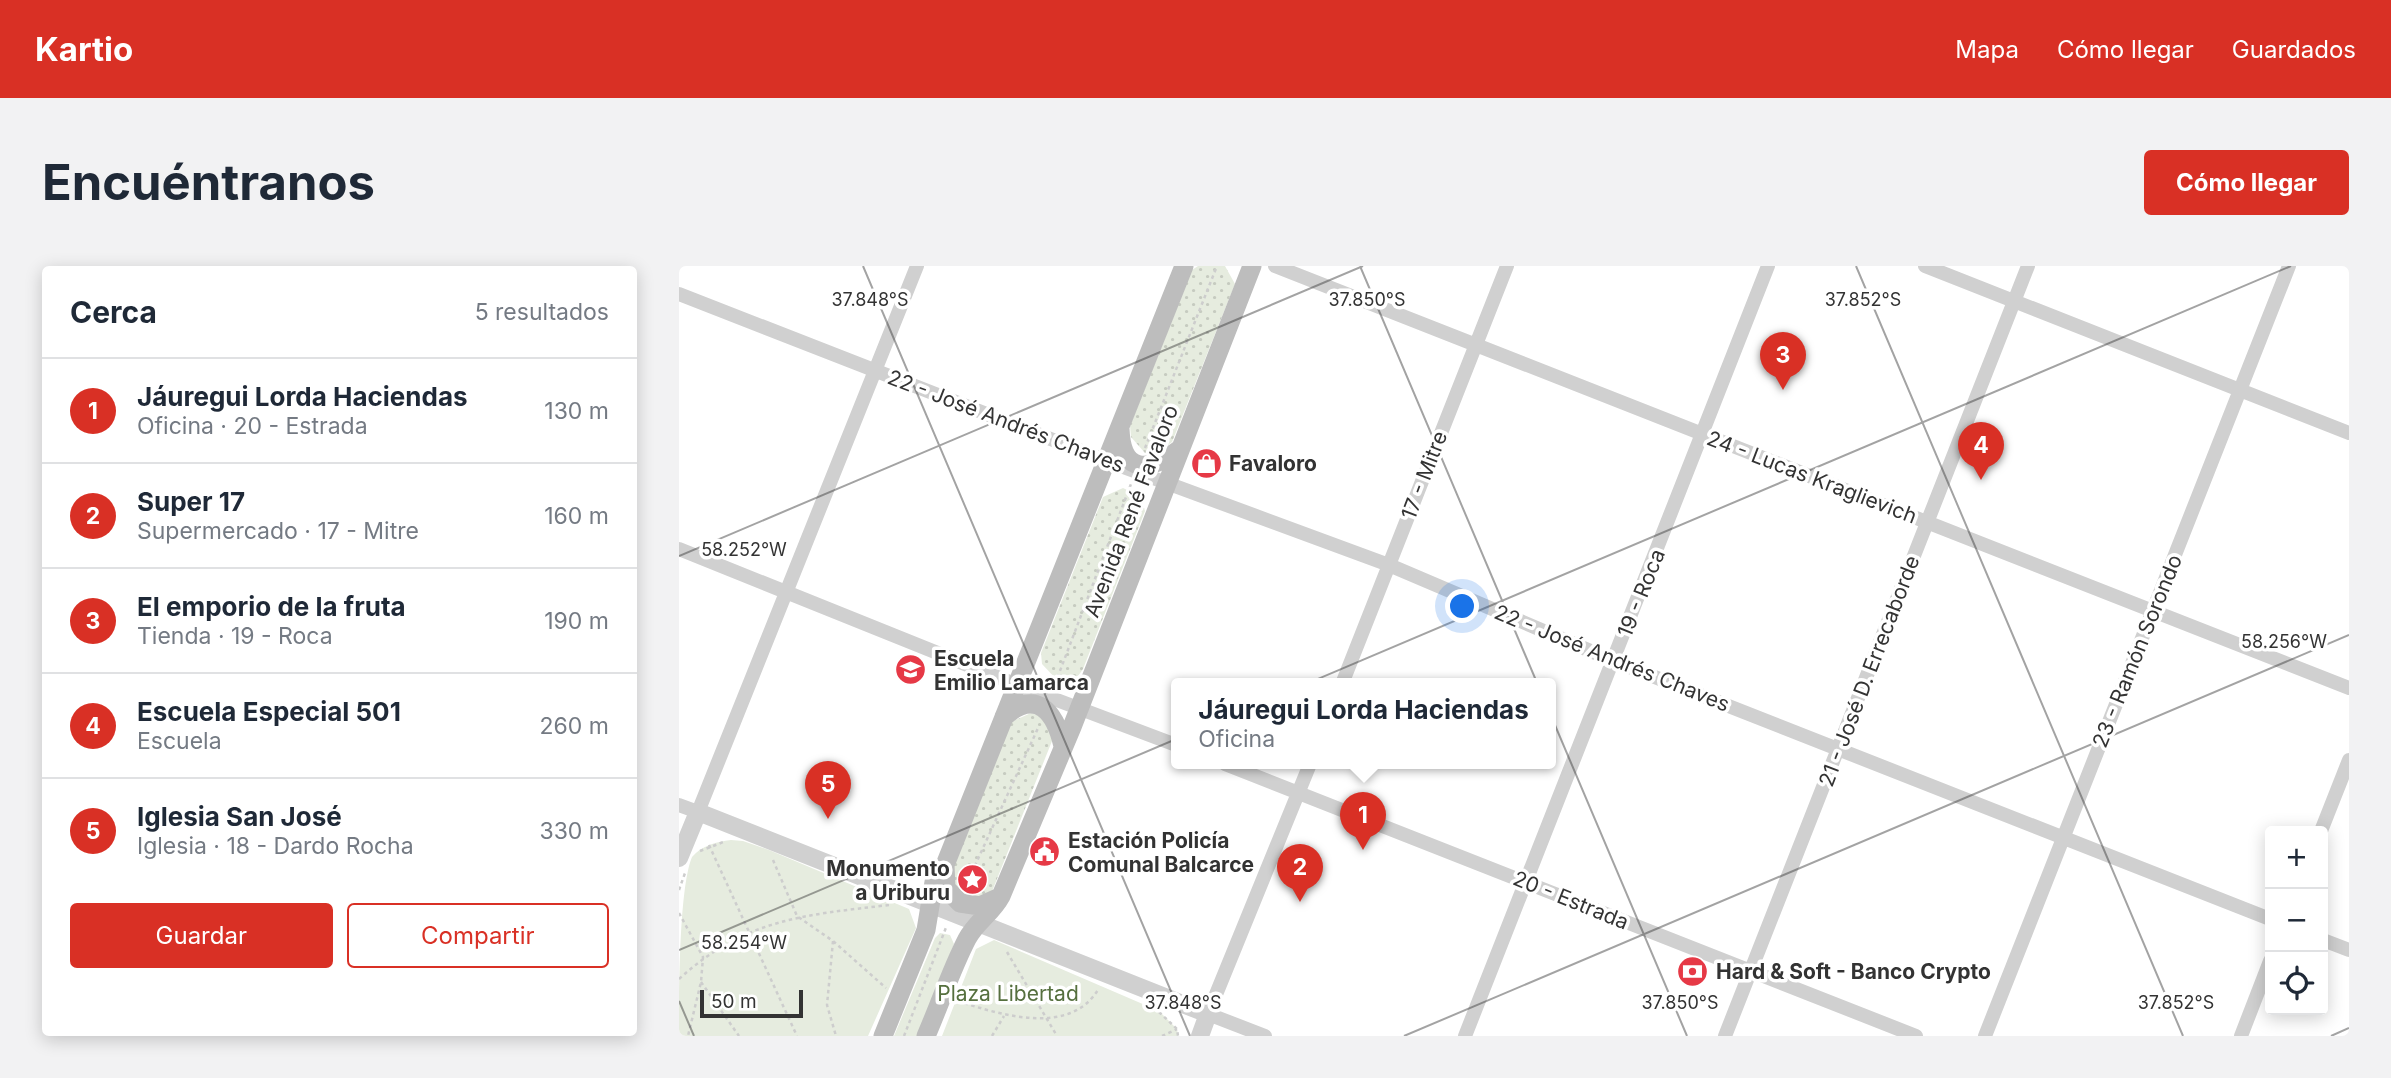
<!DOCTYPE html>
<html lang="es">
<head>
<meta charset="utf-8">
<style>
  body { margin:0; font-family:Inter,sans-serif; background:#f2f2f3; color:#1f2937 }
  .controls { position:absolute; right:21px; bottom:21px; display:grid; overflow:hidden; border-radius:7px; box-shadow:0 4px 18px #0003 }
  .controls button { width:63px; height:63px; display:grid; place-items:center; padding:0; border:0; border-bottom:2px solid #e0e1e3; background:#fff; color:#1f2937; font:35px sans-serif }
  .scale { position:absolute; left:21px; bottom:18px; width:103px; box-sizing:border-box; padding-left:7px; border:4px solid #333; border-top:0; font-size:19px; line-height:24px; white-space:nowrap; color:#333; -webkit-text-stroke:5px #fff; paint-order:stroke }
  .you { position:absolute; left:784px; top:341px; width:24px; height:24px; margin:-18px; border:5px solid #fff; border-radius:50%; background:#1a73e8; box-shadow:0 0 0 10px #1a73e833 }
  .badge { display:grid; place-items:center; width:46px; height:46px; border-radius:50%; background:#d93025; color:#fff; font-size:23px; font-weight:700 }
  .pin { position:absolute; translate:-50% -58px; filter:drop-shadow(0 2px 4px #0008) }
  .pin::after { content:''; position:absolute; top:37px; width:24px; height:21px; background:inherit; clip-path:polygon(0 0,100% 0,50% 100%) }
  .popup { position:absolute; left:492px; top:412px; width:385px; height:91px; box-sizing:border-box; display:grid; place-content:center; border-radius:7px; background:#fff; filter:drop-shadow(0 2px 5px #0005); font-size:23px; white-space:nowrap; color:#747a83 }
  .popup b { font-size:26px; color:#1f2937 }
  .popup::after { content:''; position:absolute; left:50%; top:100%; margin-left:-14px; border:14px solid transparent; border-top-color:#fff }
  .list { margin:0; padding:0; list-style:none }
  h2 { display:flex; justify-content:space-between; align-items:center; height:91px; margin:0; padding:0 28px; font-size:30px }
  h2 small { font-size:23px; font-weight:400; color:#747a83 }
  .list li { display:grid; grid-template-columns:46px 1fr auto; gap:21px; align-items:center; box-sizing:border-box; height:105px; padding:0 28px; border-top:2px solid #e0e1e3 }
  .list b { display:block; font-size:26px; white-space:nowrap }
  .list p { margin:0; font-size:23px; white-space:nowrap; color:#747a83 }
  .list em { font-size:23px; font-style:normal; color:#747a83 }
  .actions { display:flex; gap:14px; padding:21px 28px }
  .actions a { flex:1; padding:16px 0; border:2px solid #d93025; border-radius:7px; text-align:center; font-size:24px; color:#d93025 }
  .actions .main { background:#d93025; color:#fff }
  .icon { flex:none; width:38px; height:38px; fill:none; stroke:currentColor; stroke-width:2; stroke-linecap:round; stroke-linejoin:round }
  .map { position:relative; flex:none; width:1670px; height:770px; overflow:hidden; border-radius:7px }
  header { display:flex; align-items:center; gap:42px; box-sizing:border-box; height:98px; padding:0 35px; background:#d93025; color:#fff }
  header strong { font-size:33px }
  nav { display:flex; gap:38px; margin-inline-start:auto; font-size:24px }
  .intro { display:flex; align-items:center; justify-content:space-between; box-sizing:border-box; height:168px; padding:0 42px }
  h1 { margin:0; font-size:49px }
  .button { padding:18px 32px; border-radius:7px; background:#d93025; color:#fff; font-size:24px; font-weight:700 }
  main { display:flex; gap:42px; padding:0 42px }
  aside { flex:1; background:#fff; border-radius:7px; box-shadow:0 4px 18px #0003 }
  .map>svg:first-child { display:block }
  .grass { fill:url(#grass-dots) }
  .green { fill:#e6ecdf }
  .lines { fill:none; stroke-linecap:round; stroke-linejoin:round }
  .path { stroke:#cdcdcd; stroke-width:2.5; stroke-dasharray:3.5 3.5; stroke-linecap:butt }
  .minor { stroke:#d0d0d0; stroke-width:14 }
  .tertiary { stroke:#d0d0d0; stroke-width:18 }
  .secondary { stroke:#bdbdbd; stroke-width:19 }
  .ticks { fill:none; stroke:#333; stroke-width:2; stroke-opacity:0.45 }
  .labels { text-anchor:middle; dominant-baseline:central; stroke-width:7; stroke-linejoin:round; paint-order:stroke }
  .street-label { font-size:21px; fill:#333; stroke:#fff }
  .poi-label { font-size:21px; font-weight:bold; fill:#333; stroke:#fff; text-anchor:start }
  .park-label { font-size:21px; fill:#56703f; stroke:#fff }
  .ticks-label { font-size:18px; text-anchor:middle; fill:#333; stroke:#fff; stroke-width:7; stroke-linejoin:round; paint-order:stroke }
</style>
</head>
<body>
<header>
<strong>Kartio</strong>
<nav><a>Mapa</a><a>Cómo llegar</a><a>Guardados</a></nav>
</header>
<div class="intro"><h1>Encuéntranos</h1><a class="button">Cómo llegar</a></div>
<main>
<aside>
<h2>Cerca<small>5 resultados</small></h2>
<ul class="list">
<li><span class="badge">1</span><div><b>Jáuregui Lorda Haciendas</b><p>Oficina · 20 - Estrada</p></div><em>130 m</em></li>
<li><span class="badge">2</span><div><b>Super 17</b><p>Supermercado · 17 - Mitre</p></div><em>160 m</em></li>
<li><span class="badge">3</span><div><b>El emporio de la fruta</b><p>Tienda · 19 - Roca</p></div><em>190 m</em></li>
<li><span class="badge">4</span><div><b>Escuela Especial 501</b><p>Escuela</p></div><em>260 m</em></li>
<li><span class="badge">5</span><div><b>Iglesia San José</b><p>Iglesia · 18 - Dardo Rocha</p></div><em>330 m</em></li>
</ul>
<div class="actions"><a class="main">Guardar</a><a>Compartir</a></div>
</aside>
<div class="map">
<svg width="1670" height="770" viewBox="0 0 1670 770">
  <defs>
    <pattern id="grass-dots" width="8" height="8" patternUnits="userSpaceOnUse" patternTransform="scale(1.75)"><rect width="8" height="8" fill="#e6ecdf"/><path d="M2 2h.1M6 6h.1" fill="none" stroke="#c6cbc0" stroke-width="1.8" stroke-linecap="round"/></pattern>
  </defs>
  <rect width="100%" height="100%" fill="#fff"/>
  <!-- grass -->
  <path class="grass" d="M519 0H546L556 18 493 176 477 188 466 187 452 171 451 160 513 4Z
    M444 222 461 230 466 245 404 403 397 413H377L363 398 362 387 424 231Z
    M352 447 361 450 375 470 312 628 293 633 277 624 271 608 332 456Z"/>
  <!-- green -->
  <path class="green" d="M52 574 64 575 90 584 230 643 237 662 189 770H0C0 729 0 622 13 591 23 579 38 576 52 574Z
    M261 667 271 669 275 678 238 770H215L256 672Z
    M315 674 480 745 498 763 499 770H263L297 683Z"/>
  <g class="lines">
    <!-- path -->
    <path class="path" d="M466 182 538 0
      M376 418 452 218
      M30 579 118 770
      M21 585 47 575
      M94 594 118 650 154 675 207 722
      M287 619 360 460
      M0 624 6 607
      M0 647 24 691 22 716 9 770
      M154 675 148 739 157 770
      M328 686 378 770
      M0 713C66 653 125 649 210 639
      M22 716 60 770
      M279 735C324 750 393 770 420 722
      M480 746 498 763 499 770
      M225 770 268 659
      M313 770 325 750
      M483 770 498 763"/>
    <!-- minor -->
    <path class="minor" d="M596 0 1670 422
      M1246 0 1670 167
      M0 28 428 195 710 299 935 395 1591 653
      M0 283 338 419 497 479
      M663 418 828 0
      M546 498 1237 770
      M0 539 19 546 238 0
      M1642 565 1670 494
      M1644 674 1670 684
      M586 770 529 748 631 498
      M786 770 1089 0
      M1046 770 1349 0
      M1306 770 1610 0
      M1562 770 1591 695"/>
    <!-- tertiary -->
    <path class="tertiary" d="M0 592 19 546 529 748 521 770"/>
    <!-- secondary -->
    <path class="secondary" d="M441 163C443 209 470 206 501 183
      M325 451C358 422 376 446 384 480
      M266 599 267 622 281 637 301 640 321 631
      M204 770 247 664 255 616 266 599 505 0
      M247 770C261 738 272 704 288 673 297 656 313 647 322 630L393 461 573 0"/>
  </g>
  <!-- ticks -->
  <path class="ticks" d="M184 0 511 770M681 0 1008 770M1177 0 1504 770M0 290 684 0M0 684 1612 0M0 735 15 770M725 770 1670 369M1652 770 1670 762"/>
  <!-- icons -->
  <defs>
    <symbol id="shop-disc" viewBox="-11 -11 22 22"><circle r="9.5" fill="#e63946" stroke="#fff"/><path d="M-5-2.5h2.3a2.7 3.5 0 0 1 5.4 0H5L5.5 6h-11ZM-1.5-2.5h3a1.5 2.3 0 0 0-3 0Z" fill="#fff"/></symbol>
    <symbol id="school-disc" viewBox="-11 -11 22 22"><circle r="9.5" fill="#e63946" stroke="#fff"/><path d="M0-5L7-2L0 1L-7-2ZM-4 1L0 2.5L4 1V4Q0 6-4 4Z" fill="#fff"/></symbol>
    <symbol id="civic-disc" viewBox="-11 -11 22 22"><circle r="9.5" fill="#e63946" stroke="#fff"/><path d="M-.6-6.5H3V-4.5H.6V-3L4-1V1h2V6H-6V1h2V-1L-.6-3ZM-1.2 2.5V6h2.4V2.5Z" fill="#fff"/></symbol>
    <symbol id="sight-disc" viewBox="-11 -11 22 22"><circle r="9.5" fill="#e63946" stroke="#fff"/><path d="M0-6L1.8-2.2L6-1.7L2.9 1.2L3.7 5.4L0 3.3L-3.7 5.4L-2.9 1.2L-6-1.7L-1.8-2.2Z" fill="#fff"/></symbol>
    <symbol id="bank-disc" viewBox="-11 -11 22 22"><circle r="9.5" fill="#e63946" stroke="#fff"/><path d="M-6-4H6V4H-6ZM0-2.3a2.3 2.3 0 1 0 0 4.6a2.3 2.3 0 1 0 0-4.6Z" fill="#fff"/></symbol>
  </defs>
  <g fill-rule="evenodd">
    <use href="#shop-disc" x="510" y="180" width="35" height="35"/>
    <use href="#school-disc" x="214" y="386" width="35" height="35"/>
    <use href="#civic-disc" x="348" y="568" width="35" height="35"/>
    <use href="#sight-disc" x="276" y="596" width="35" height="35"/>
    <use href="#bank-disc" x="996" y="688" width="35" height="35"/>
  </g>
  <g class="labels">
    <!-- street labels -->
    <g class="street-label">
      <text transform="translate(327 155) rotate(21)">22 - José Andrés Chaves</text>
      <text transform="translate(745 209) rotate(-69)">17 - Mitre</text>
      <text transform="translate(1133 211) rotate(21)">24 - Lucas Kraglievich</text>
      <text transform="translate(452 245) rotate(-69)">Avenida René Favaloro</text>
      <text transform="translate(962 327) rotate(-68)">19 - Roca</text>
      <text transform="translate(1458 385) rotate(-68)">23 - Ramón Sorondo</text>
      <text transform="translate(933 392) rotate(22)">22 - José Andrés Chaves</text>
      <text transform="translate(1190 405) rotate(-69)">21 - José D. Errecaborde</text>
      <text transform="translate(892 634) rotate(22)">20 - Estrada</text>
    </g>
    <!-- poi labels -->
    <g class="poi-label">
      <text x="550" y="197">Favaloro</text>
      <text x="255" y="392">Escuela<tspan x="255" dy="24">Emilio Lamarca</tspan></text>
      <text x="389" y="574">Estación Policía<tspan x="389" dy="24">Comunal Balcarce</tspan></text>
      <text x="271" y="602" text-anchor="end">Monumento<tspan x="271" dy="24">a Uriburu</tspan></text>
      <text x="1037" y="705">Hard &amp; Soft - Banco Crypto</text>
    </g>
    <!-- park labels -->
    <g class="park-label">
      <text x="329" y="727">Plaza Libertad</text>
    </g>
  </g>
  <g class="ticks-label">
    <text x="191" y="40">37.848°S</text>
    <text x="688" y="40">37.850°S</text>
    <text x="1184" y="40">37.852°S</text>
    <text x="65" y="290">58.252°W</text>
    <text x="1605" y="382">58.256°W</text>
    <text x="65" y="683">58.254°W</text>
    <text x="504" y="743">37.848°S</text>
    <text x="1001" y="743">37.850°S</text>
    <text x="1497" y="743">37.852°S</text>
  </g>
</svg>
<div class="controls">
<button>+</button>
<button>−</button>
<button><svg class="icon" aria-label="locate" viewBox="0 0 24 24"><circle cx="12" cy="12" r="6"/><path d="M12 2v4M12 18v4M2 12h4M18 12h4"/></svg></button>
</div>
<div class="scale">50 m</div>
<div class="you"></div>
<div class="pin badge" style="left:684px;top:584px">1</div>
<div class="popup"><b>Jáuregui Lorda Haciendas</b>Oficina</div>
<div class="pin badge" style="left:621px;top:636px">2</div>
<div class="pin badge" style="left:1104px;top:124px">3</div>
<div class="pin badge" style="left:1302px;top:214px">4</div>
<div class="pin badge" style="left:149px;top:553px">5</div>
</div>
</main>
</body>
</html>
